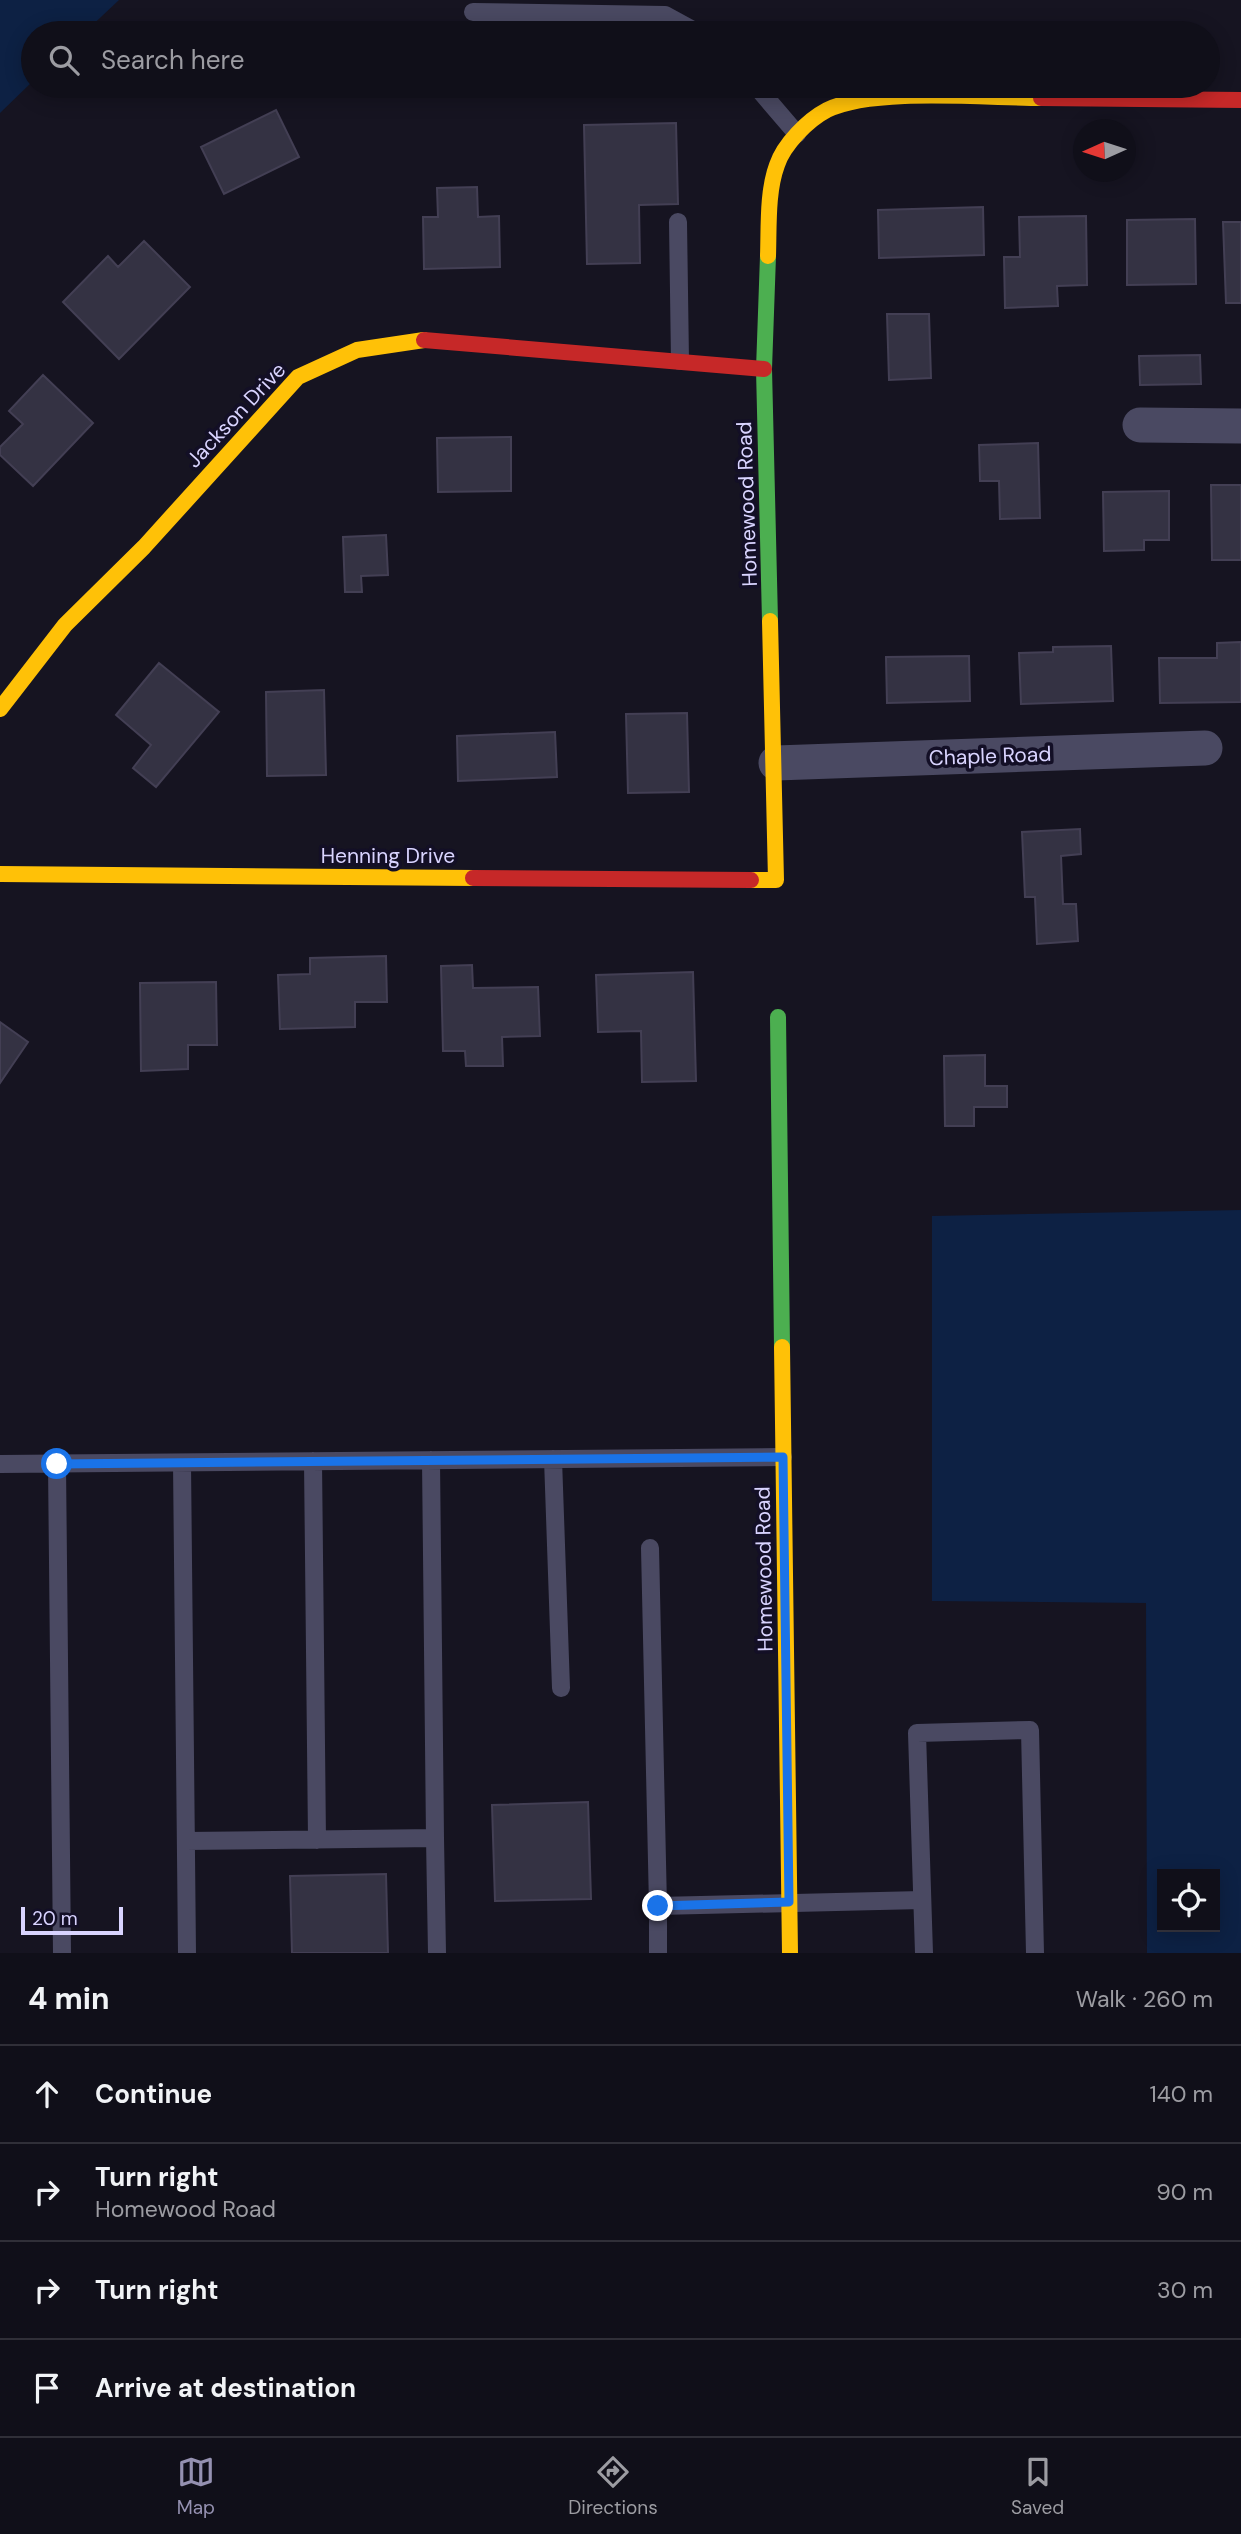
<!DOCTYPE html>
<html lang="en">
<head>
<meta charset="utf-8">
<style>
  body { margin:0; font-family:"DM Sans",sans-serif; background:#191822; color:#f1f3f6 }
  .controls { position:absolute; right:21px; bottom:21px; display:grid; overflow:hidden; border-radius:0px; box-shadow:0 4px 18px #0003 }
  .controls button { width:63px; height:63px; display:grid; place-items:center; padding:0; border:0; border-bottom:2px solid #302f38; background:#100f19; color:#f1f3f6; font:35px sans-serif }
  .compass { position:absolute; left:1073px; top:119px; width:63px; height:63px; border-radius:50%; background:#100f19; box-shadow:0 4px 18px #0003; rotate:267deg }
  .scale { position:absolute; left:21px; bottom:18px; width:102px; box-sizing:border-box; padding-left:7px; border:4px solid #d9d4ff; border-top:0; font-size:19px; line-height:24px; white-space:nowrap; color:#d9d4ff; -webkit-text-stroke:5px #130f26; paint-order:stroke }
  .stop { position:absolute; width:21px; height:21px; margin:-16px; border:5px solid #1a73e8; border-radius:50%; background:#fff }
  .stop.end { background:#1a73e8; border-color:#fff; box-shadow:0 2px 7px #0008 }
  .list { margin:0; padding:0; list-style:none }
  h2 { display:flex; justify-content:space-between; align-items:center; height:91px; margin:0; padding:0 28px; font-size:30px }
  h2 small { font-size:23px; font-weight:400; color:#9c9ca2 }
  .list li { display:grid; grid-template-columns:46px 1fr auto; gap:21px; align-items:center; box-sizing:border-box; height:98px; padding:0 28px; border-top:2px solid #302f38 }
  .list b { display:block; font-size:26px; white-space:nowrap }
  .list p { margin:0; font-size:23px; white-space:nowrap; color:#9c9ca2 }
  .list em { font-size:23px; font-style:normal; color:#9c9ca2 }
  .icon { flex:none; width:38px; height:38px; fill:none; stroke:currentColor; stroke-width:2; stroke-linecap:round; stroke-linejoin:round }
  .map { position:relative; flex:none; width:1241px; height:1953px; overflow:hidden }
  .search { position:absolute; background:#100f19; box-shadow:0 4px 18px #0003; left:21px; right:21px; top:21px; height:77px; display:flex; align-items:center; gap:18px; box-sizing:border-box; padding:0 24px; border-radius:38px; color:#9c9ca2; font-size:26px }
  .sheet { height:483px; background:#100f19 }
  nav { display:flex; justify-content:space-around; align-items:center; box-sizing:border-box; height:98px; border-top:2px solid #302f38; background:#100f19; font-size:19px; color:#9c9ca2 }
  nav a { display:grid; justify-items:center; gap:4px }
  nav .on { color:#9591b1 }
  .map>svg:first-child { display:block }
  .water { fill:#0d2144; fill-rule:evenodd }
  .building { fill:#343243; stroke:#433f54; stroke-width:2 }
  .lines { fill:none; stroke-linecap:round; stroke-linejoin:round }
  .lane { stroke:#4a4962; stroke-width:18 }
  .street { stroke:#4a4962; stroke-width:35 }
  .fast { stroke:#4caf50; stroke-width:16 }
  .slow { stroke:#ffc107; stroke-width:16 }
  .jam { stroke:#c62828; stroke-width:16 }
  .route { stroke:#1a73e8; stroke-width:9 }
  .labels { text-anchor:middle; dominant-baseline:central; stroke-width:7; stroke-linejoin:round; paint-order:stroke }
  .street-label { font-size:21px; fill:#d9d4ff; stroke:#130f26 }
</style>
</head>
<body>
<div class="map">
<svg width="1241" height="1953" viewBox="0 0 1241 1953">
  <rect width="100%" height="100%" fill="#161421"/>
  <!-- water -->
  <path class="water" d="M0 0H119L84 33H33V81L0 113Z
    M1241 1210V1953H1147L1146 1603 932 1601V1216ZM1162 1874H1215V1927H1162Z"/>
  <!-- building -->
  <path class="building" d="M276 110 299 157 224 194 201 147Z
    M676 123 678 204 639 205 640 263 587 264 584 125Z
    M477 187 478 217 499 216 500 267 424 269 423 217H438L437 188Z
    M983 207 984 255 879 258 878 210Z
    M1086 216 1087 285 1057 286 1058 306 1005 308 1004 257H1020L1019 217Z
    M1195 219 1196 284 1127 285V220Z
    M1223 222H1241V303H1226Z
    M144 241 190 287 119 359 63 302 108 256 118 267Z
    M887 314H929L931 378 889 380Z
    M1200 355 1201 384 1140 385 1139 356Z
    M43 375 93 423 33 486 0 455V447L23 424 9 411Z
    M511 437V491L438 492 437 438Z
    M1038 443 1040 518 1000 519 999 481H980L979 445Z
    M1211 485H1241V560H1212Z
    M1169 491V540H1144V550L1104 551 1103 492Z
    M386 535 388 575 361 576 362 592H345L343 537Z
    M1241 642V702L1160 703 1159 658H1217V643Z
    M1111 646 1113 701 1021 704 1019 653 1053 652V647Z
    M969 656 970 701 887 703 886 657Z
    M159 663 219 712 156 787 133 768 151 745 116 715Z
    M324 690 326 775 267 776 266 692Z
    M687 713 689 792 628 793 626 714Z
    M555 732 557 777 458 781 457 736Z
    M1080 829 1081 854 1061 856 1063 904H1076L1078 941 1037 944 1035 897H1025L1022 832Z
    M386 956 387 1002H355V1027L280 1029 278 975 310 974V958Z
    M472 965 473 988 538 987 540 1036 502 1037 503 1066H466L465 1051H443L441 966Z
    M693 972 696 1081 642 1082 641 1031 598 1032 596 975Z
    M216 982 217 1045H188V1069L141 1071 140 983Z
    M0 1022 28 1042 0 1083Z
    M985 1055V1086H1007V1107H974V1126H945L944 1056Z
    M588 1802 591 1899 495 1901 492 1805Z
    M386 1874 388 1953H292L290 1876Z"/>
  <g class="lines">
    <!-- lane -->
    <path class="lane" d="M473 12 665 15 698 33
      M756 86 797 134
      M678 222 680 361
      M553 1459 561 1688
      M313 1461 317 1840
      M182 1463 187 1953
      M0 1464 783 1457
      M57 1464 62 1953
      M650 1548 658 1906 922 1900
      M435 1838 437 1953
      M186 1841 435 1838 431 1460
      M658 1906V1953
      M924 1953 917 1733 1030 1730 1035 1953"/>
    <!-- street -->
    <path class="street" d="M1140 425 1241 426
      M776 763 1205 748"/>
    <!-- fast -->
    <path class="fast" d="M768 256 764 369 770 621
      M778 1017 782 1347"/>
    <!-- slow -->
    <path class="slow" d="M768 256C769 227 767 192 777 165 784 144 808 120 827 110 873 87 987 98 1041 98
      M0 709 65 625 144 547 298 377 357 350 424 340
      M0 874 473 878
      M751 880H776L770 621
      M782 1347 790 1953"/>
    <!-- jam -->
    <path class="jam" d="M1041 98 1241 100
      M424 340 764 369
      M473 878 751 880"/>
  </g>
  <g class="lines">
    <!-- route -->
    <path class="route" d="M57 1464 783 1457 789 1902 658 1906"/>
  </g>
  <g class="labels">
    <!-- street labels -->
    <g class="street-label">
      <text transform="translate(236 415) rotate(-47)">Jackson Drive</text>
      <text transform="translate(747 504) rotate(-92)">Homewood Road</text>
      <text transform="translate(990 756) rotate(-2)">Chaple Road</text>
      <text x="388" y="856">Henning Drive</text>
      <text transform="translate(764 1569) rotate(-91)">Homewood Road</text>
    </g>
  </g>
</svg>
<div class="controls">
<button><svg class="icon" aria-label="locate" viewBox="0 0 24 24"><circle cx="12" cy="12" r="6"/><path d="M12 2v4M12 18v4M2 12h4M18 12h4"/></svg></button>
</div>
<svg class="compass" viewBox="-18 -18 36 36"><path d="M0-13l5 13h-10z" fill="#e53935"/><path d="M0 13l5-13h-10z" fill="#9c9ca2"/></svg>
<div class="scale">20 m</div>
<div class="stop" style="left:57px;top:1464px"></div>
<div class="stop end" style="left:658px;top:1906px"></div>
<div class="search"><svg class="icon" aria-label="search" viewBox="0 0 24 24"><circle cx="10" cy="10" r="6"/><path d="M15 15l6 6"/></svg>Search here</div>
</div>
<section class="sheet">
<h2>4 min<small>Walk · 260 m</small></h2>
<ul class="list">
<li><svg class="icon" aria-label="ahead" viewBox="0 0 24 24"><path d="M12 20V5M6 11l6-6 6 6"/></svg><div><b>Continue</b></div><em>140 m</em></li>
<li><svg class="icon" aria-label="right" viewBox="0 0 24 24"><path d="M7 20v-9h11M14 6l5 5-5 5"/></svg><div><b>Turn right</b><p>Homewood Road</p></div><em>90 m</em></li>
<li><svg class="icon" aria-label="right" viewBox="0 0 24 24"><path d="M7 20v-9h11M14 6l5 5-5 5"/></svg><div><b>Turn right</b></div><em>30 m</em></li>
<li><svg class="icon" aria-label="arrive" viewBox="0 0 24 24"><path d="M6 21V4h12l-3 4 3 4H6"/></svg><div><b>Arrive at destination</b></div></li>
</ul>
</section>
<nav>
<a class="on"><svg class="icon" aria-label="map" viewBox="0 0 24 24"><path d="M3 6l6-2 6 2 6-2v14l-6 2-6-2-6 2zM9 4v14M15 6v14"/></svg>Map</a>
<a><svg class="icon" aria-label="directions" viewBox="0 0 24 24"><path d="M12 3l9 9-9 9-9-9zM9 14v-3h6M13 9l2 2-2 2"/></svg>Directions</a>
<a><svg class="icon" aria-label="saved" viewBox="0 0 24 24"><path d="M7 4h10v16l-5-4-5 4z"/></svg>Saved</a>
</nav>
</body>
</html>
